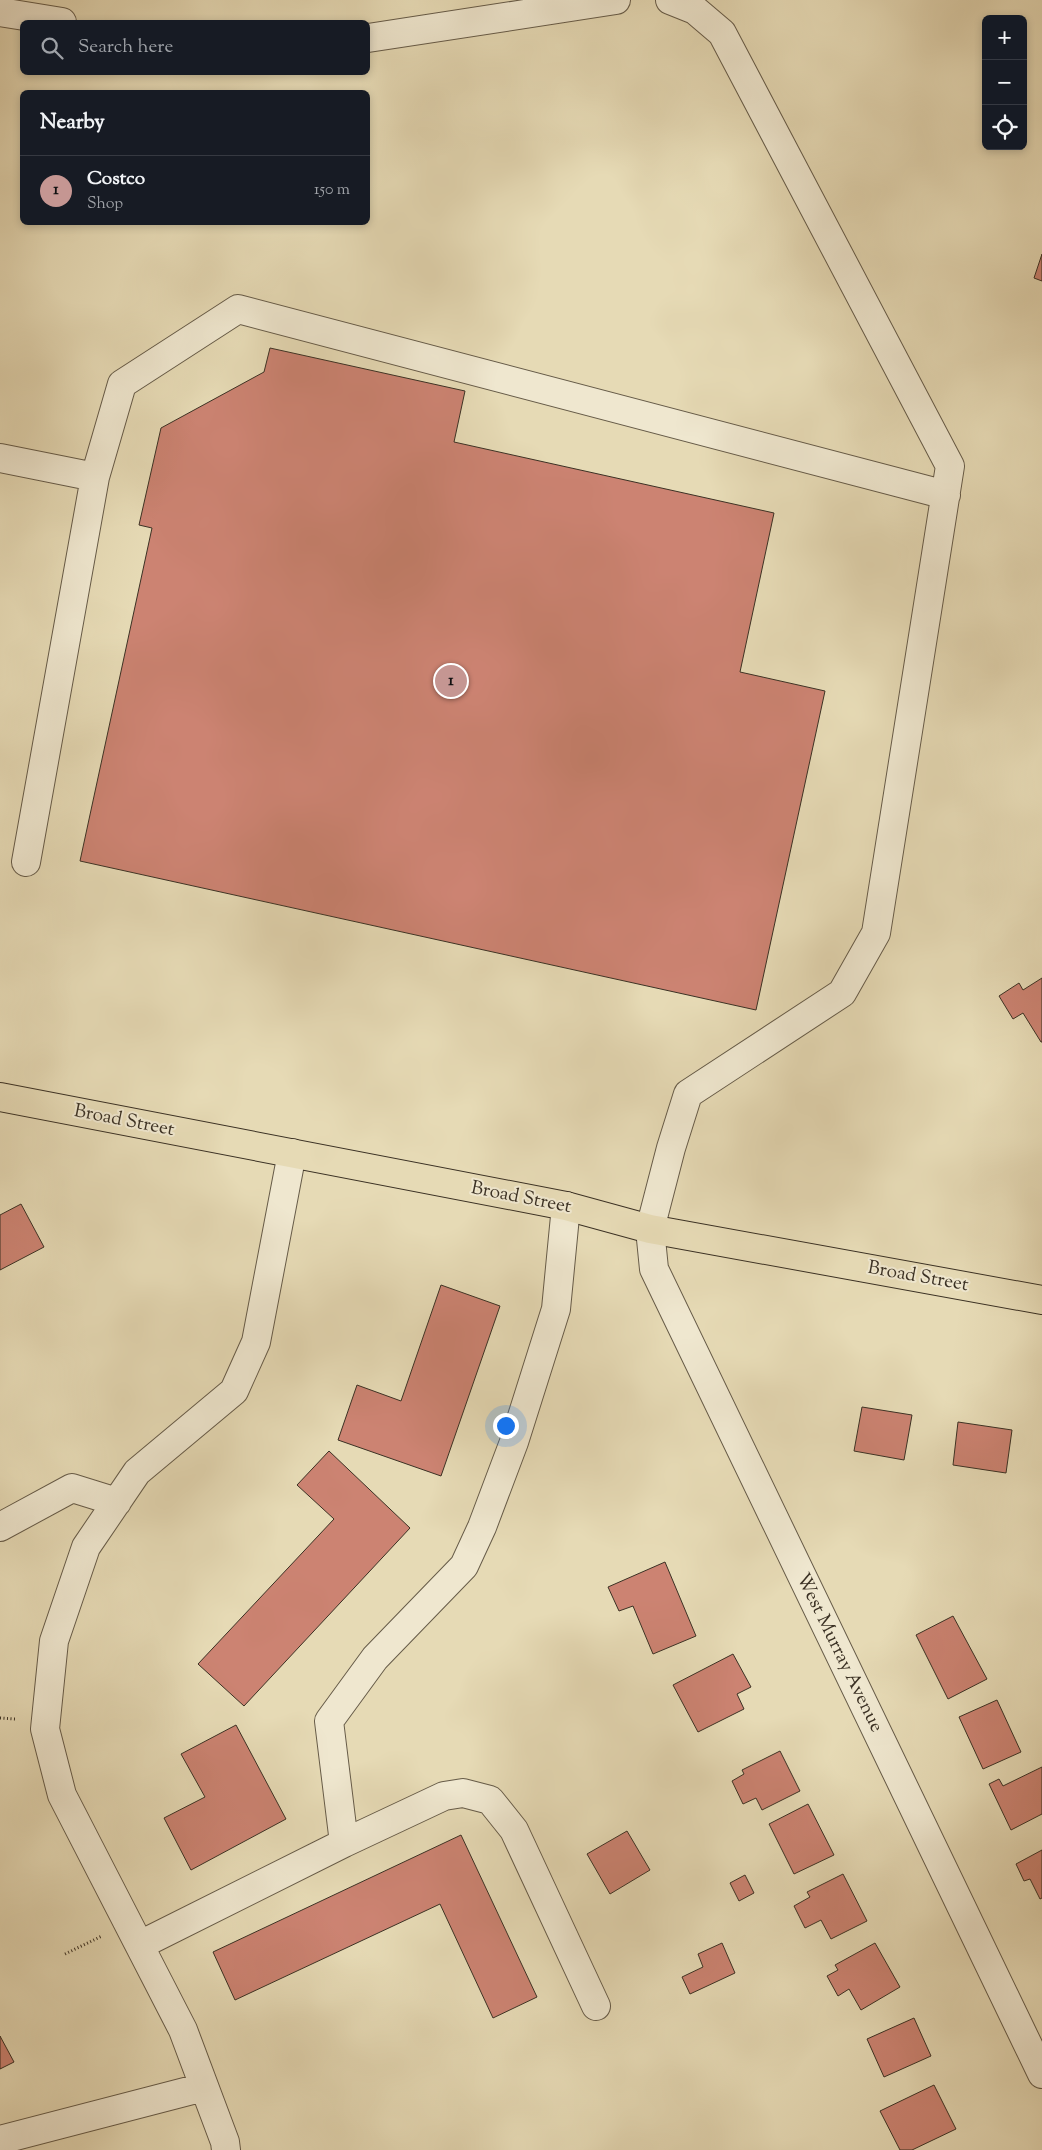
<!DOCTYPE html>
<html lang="en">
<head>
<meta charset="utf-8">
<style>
  body { margin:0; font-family:"Sorts Mill Goudy",serif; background:#20242c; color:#f1f3f6 }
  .controls { position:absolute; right:15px; top:15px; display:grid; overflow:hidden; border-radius:8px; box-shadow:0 2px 8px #0003 }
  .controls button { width:45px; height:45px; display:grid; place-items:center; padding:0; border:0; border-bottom:1px solid #363941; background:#171b24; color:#f1f3f6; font:25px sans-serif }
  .you { position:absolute; left:505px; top:1425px; width:18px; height:18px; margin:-12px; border:4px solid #fff; border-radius:50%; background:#1a73e8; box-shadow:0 0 0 8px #1a73e833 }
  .badge { display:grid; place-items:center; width:32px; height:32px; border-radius:50%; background:#c59692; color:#111; font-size:16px; font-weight:700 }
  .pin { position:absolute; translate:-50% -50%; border:2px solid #fff; box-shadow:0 1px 5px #0006 }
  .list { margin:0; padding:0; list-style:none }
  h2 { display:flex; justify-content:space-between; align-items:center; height:65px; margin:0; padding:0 20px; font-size:21px }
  h2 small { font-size:16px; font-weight:400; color:#9ea1a6 }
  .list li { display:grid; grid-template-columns:32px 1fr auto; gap:15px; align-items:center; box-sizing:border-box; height:70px; padding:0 20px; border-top:1px solid #363941 }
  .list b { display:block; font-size:19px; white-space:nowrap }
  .list p { margin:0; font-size:16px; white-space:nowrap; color:#9ea1a6 }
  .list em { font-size:16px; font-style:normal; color:#9ea1a6 }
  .icon { flex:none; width:28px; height:28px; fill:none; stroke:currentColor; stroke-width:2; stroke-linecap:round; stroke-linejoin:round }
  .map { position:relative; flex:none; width:1042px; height:2150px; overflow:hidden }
  .search { position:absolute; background:#171b24; box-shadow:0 2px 8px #0003; left:20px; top:20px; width:350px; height:55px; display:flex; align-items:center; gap:12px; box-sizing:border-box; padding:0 18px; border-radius:8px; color:#9ea1a6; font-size:19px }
  .panel { position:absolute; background:#171b24; box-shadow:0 2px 8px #0003; left:20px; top:90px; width:350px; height:135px; border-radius:8px }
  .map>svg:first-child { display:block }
  .building { fill:#cc8372; stroke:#3b3124 }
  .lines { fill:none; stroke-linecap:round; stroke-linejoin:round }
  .minor-casing { stroke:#665b48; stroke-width:30 }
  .major-casing { stroke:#3b3124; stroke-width:30 }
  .path { stroke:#3b3124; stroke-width:3; stroke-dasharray:1 2.5; stroke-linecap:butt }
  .minor { stroke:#efe7cf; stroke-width:28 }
  .major { stroke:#e6dab5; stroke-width:28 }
  .labels { text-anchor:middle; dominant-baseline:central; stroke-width:4; stroke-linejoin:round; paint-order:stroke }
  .street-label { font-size:19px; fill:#3b3124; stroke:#efe7cf }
</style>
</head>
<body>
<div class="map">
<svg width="1042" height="2150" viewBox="0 0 1042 2150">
  <rect width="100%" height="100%" fill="#e6dab5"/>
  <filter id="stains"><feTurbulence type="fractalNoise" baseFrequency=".004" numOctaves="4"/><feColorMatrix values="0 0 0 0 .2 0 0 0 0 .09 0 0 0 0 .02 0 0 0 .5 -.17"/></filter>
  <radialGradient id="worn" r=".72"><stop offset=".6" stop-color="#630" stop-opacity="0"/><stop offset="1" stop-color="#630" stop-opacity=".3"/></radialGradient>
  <!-- building -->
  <path class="building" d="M1042 254V281L1034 278Z
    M270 348 465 391 454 442 774 513 740 672 825 691 756 1010 80 861 152 528 139 525 161 428 264 372Z
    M1042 978V1042H1041L1023 1013 1013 1019 999 996 1019 983 1023 990Z
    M21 1204 44 1247 0 1270V1215Z
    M441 1285 500 1306 441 1476 338 1440 357 1385 401 1401Z
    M862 1407 912 1415 904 1460 854 1451Z
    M958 1422 1012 1430 1006 1473 953 1465Z
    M329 1451 410 1528 244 1706 198 1664 334 1519 297 1485Z
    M665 1562 696 1636 653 1654 633 1606 619 1611 608 1587Z
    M953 1616 987 1679 948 1699 916 1635Z
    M733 1654 751 1687 737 1694 744 1709 698 1732 673 1685Z
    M997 1700 1021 1752 983 1769 959 1717Z
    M236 1725 286 1819 191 1870 164 1818 205 1797 181 1754Z
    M780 1751 800 1791 762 1810 756 1798 743 1804 732 1781 744 1774 742 1770Z
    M1042 1767V1814L1011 1830 989 1784 999 1779 1003 1786Z
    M808 1804 834 1855 794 1874 769 1824Z
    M627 1831 650 1870 610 1894 587 1854Z
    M461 1835 537 1997 493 2018 440 1904 235 2000 213 1952Z
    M1042 1850V1898L1040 1899 1030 1879 1024 1881 1016 1864Z
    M843 1874 867 1921 831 1939 821 1920 805 1928 794 1906 810 1897 807 1892Z
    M745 1875 754 1893 739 1901 730 1883Z
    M722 1943 735 1973 690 1994 682 1977 703 1967 698 1954Z
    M875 1943 900 1987 861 2010 849 1989 838 1996 827 1976 838 1970 835 1965Z
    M914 2018 931 2056 884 2077 867 2039Z
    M0 2036 14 2062 0 2069Z
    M934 2085 956 2129 912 2150H900L880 2111Z"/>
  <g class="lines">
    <defs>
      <path id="minor" d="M670 0 695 10 722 33 950 466 876 933 842 993 688 1094 671 1148 650 1229 654 1269 1042 2074
        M0 12 62 22
        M368 38 616 0
        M0 458 95 477
        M26 862 95 477 122 384 238 309 946 495
        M0 1527 72 1488 117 1502
        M344 1843 444 1796 463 1793 490 1800 514 1830 596 2006
        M140 1945 344 1843 329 1721 375 1658 464 1566 482 1527 514 1442 556 1309 566 1206
        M0 2140 204 2087
        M226 2150 225 2142 183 2030 62 1795 45 1729 54 1641 86 1547 137 1472 234 1391 256 1342 292 1153"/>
      <path id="major" d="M0 1097 566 1206 650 1229 1042 1300"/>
    </defs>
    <!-- minor casing -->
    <use href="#minor" class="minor-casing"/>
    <!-- major casing -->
    <use href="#major" class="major-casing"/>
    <!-- path -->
    <path class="path" d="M0 1718 15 1719
      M65 1954 102 1936"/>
    <!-- minor -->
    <use href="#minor" class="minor"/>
    <!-- major -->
    <use href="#major" class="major"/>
  </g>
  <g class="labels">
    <!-- street labels -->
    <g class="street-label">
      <text transform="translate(124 1121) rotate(11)">Broad Street</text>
      <text transform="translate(521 1198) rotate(11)">Broad Street</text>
      <text transform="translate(918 1277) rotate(10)">Broad Street</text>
      <text transform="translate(839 1653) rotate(64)">West Murray Avenue</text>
    </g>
  </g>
  <rect width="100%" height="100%" filter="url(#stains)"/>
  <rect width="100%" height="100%" fill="url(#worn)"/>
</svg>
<div class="controls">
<button>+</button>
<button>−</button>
<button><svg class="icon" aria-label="locate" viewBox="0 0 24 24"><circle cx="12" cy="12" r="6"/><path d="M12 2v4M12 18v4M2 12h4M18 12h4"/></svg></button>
</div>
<div class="you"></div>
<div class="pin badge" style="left:451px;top:681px">1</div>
<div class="search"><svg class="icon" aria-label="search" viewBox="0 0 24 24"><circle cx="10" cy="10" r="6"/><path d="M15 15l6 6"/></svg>Search here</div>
<section class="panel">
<h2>Nearby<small></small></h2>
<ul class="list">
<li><span class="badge">1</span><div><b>Costco</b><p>Shop</p></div><em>150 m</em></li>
</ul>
</section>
</div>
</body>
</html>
